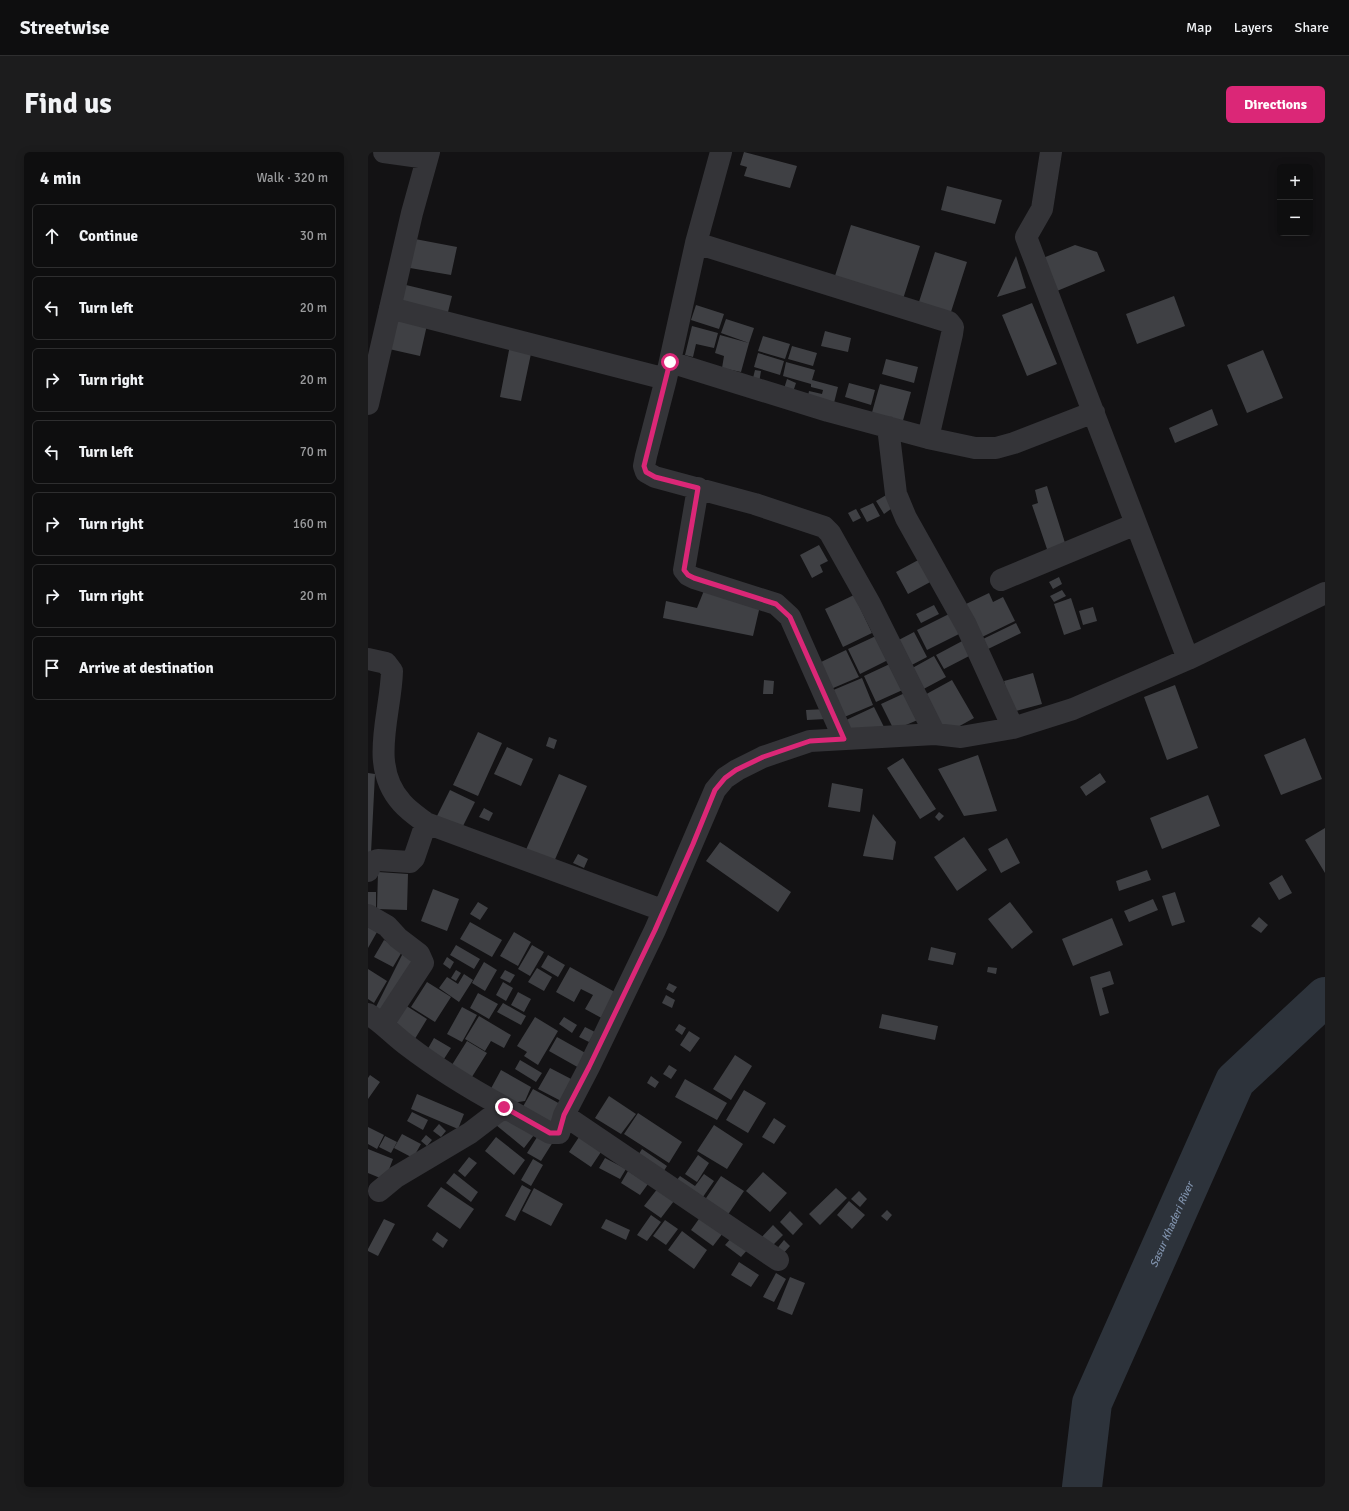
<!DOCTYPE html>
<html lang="en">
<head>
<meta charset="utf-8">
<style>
  body { margin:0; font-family:Signika,sans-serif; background:#1c1c1d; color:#f1f3f6 }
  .controls { position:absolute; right:12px; top:12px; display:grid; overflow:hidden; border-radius:6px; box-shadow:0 2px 10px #0003 }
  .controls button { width:36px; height:36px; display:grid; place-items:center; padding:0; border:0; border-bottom:1px solid #2e2e2f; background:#0e0e0f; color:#f1f3f6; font:20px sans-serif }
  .stop { position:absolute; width:12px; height:12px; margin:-9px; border:3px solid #db2777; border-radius:50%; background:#fff }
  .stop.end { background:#db2777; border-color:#fff; box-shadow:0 1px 4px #0008 }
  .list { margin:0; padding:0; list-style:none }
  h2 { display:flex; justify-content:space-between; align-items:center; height:52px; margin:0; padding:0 16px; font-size:17px }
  h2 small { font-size:13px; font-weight:400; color:#9b9c9e }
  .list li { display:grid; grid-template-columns:26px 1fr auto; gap:12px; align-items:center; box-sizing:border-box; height:64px; margin:0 8px 8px; padding:0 8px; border:1px solid #2e2e2f; border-radius:6px }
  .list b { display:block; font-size:15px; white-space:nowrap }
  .list em { font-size:13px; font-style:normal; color:#9b9c9e }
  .icon { flex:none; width:22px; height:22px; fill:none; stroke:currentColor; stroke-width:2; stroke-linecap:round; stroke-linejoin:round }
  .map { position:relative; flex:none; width:957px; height:1335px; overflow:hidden; border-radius:6px }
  header { display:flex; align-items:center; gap:24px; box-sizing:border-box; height:56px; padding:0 20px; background:#0e0e0f; border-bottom:1px solid #2e2e2f }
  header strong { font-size:19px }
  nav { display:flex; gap:22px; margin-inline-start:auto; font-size:14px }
  .intro { display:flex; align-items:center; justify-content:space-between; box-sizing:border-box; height:96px; padding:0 24px }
  h1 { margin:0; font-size:28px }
  .button { padding:10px 18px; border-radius:6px; background:#db2777; color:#fff; font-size:14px; font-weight:700 }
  main { display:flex; gap:24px; padding:0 24px }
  aside { flex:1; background:#0e0e0f; border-radius:6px; box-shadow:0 2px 10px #0003 }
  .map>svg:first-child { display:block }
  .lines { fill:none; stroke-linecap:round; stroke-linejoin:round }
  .river { stroke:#2d333b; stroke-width:40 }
  .building { fill:#3f4044 }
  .minor { stroke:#343438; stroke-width:22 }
  .route { stroke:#db2777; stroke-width:5 }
  .labels { text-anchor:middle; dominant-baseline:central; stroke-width:3; stroke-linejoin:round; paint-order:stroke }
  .water-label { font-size:11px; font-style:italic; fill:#7f91ab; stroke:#0e0e0f }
</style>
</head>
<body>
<header>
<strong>Streetwise</strong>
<nav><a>Map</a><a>Layers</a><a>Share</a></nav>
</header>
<div class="intro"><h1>Find us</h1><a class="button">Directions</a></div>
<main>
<aside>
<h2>4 min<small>Walk · 320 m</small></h2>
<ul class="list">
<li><svg class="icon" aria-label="ahead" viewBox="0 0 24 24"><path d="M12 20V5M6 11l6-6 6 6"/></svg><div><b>Continue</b></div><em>30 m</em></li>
<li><svg class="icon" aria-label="left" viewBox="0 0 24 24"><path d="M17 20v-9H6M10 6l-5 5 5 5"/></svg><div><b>Turn left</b></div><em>20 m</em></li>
<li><svg class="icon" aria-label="right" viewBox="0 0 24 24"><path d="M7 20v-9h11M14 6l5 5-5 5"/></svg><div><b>Turn right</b></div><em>20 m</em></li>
<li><svg class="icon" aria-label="left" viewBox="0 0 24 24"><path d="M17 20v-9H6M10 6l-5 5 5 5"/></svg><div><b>Turn left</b></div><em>70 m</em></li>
<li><svg class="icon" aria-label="right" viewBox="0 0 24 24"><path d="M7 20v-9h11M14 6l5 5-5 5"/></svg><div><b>Turn right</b></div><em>160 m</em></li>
<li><svg class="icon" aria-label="right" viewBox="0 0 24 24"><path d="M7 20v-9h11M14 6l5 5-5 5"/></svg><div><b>Turn right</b></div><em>20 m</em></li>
<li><svg class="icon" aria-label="arrive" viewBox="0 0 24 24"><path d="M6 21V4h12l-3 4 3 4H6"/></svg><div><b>Arrive at destination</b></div></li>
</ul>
</aside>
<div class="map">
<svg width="957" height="1335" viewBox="0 0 957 1335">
  <rect width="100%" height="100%" fill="#131214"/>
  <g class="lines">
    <!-- river -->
    <path class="river" id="s1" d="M714 1335 724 1251 867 929 957 845"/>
  </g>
  <!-- building -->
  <path class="building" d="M376 0 429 14 422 36 376 24 379 15 372 13Z
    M579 34 634 48 627 72 573 58Z
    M483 73 552 94 535 147 466 127Z
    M47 87 89 95 83 123 42 116Z
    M707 93 729 100 737 119 689 139 675 106Z
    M567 100 599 110 582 163 550 153Z
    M648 104 658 136 629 145Z
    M38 133 84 144 78 168 32 157Z
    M806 144 817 174 769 192 758 162Z
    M664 151 689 212 659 224 634 163Z
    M328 153 356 162 351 177 323 168Z
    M28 166 59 173 52 204 21 197Z
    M358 167 386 176 381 191 353 181Z
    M324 174 350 181 346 196 328 192 325 205 317 203Z
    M457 179 483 186 480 200 453 194Z
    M352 183 381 191 373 220 354 216 356 204 347 201Z
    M395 184 422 192 417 207 390 199Z
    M142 193 164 197 153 249 132 245Z
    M424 194 449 201 445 214 420 207Z
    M895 198 915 246 879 261 859 213Z
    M390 201 416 209 412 223 386 215Z
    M518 207 550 215 546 231 514 222Z
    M418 210 447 218 444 228 470 235 466 251 440 244 441 239 454 242 455 238 443 235V232L415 224Z
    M387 218 393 219 391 231 384 230Z
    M419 227 428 231 424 243 415 240Z
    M481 231 507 238 503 253 477 245Z
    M512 232 543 240 534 272 503 264Z
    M844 257 850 273 807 291 801 276Z
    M679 334 698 394 680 400 664 353 670 351 667 338Z
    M520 342 527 354 516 362 508 349Z
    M505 351 512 364 499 370 492 357Z
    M488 357 493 366 485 370 480 361Z
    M451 393 460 409 452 413 455 420 444 426 432 403Z
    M554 406 566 428 540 442 528 420Z
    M691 425 694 432 685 437 681 430Z
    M337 436 392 454 385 484 295 466 298 449 329 456Z
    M694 438 698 444 686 450 682 444Z
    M621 441 625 450 635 445 647 469 614 485 598 452Z
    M486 443 504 481 475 495 457 457Z
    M703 446 713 477 696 483 686 452Z
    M566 453 571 462 553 471 548 462Z
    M725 455 729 469 715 473 711 459Z
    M585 460 595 480 559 498 549 478Z
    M648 471 653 481 620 497 615 487Z
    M546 480 559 505 538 516 525 491Z
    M510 483 522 507 492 522 480 497Z
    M598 487 605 502 576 517 568 503Z
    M478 498 491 525 463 537 451 511Z
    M566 504 578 525 550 540 539 519Z
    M526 510 539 536 508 550 496 524Z
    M665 521 674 552 644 560 636 529Z
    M494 526 505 553 474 566 463 539Z
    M396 528 406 529 405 542H395Z
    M584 528 606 566 588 576 569 574 553 545Z
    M807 533 830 596 799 608 776 545Z
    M539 540 552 567 526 578 513 552Z
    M506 555 517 577 482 580 476 569Z
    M458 557V567L439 568 438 558Z
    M110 580 134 591 110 644 85 633Z
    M181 585 189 588 186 597 178 594Z
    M937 586 954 627 913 643 896 603Z
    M139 595 165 607 153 634 126 622Z
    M610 603 629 659 596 664 570 617Z
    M535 606 568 657 552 667 519 616Z
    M0 621 7 622 3 701H0Z
    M732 621 738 630 718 644 712 635Z
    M191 622 219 634 185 712 157 700Z
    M464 631 495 637 492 660 460 655Z
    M82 638 107 650 94 676 69 664Z
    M840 643 852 674 794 697 782 666Z
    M116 656 125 661 121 669 111 665Z
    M571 660 576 664 571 669 567 665Z
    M505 662 528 690 525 708 495 704Z
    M957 676V721L937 688Z
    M596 685 619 718 589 739 566 705Z
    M639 686 652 711 633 721 620 697Z
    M352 690 423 740 410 760 338 709Z
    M210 702 220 707 216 716 205 711Z
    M779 718 783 728 751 739 748 729Z
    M10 720 40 722 39 758 9 757Z
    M914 723 924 741 911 748 901 731Z
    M65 737 91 747 79 779 53 769Z
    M0 740H8V757H0Z
    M807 740 817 770 804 774 794 744Z
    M785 747 790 758 761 770 756 759Z
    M110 750 120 756 112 768 102 762Z
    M642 750 665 780 644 797 620 767Z
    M891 765 900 773 893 781 883 774Z
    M744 766 755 793 705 814 694 787Z
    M102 770 134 788 124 805 92 787Z
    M0 775 9 780 0 796Z
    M146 780 163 790 150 814 132 804Z
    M16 788 35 798 25 815 6 805Z
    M88 793 112 807 106 817 82 803Z
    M164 793 176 800 162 824 150 817Z
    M563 795 588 801 585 813 560 808Z
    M36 799 48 805 18 862 7 857Z
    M180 803 197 813 190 825 173 815Z
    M79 805 86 810 82 817 75 812Z
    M116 810 129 818 117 839 104 831Z
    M202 815 254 844 239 869 217 857 225 843 213 837 206 850 188 840Z
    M620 815 629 816 628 822 619 820Z
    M169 816 184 825 176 839 160 830Z
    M0 817 19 829 6 851 0 847Z
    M88 818 93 821 88 829 83 826Z
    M137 818 147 823 142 831 132 826Z
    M742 819 746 832 734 836 741 861 732 864 722 825Z
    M96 822 105 828 91 850 71 836 79 825 90 832Z
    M59 830 83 845 67 870 43 855Z
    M135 830 145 836 138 849 128 843Z
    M301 831 309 835 305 841 298 837Z
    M150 840 163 847 156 860 143 853Z
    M110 841 130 852 121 867 102 856Z
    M298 843 307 848 304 856 294 851Z
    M135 851 158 864 153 873 129 860Z
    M37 853 59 867 45 890 22 876Z
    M94 855 109 863 94 890 79 882Z
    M514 862 570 874 567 888 511 876Z
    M111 864 143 883 136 896 123 889 117 899 97 887Z
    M167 865 190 879 170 913 156 904 159 900 149 894Z
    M196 865 209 873 204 881 191 872Z
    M311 872 318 876 314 883 307 878Z
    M217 875 227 880 221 890 211 885Z
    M321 879 332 886 322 900 312 893Z
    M189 885 221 903 213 917 181 899Z
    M66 886 83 896 74 910 58 900Z
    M99 889 119 901 102 928 82 916Z
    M367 903 384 914 363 948 345 937Z
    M152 908 174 921 168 930 147 917Z
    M301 913 309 918 303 927 295 922Z
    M182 916 207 929 195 950 170 937Z
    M133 918 163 935 157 949 137 952 120 942Z
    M2 923 12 930 0 947V926Z
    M283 924 291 930 287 936 279 931Z
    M317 927 359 951 349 968 307 945Z
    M165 937 194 953 182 975 153 958Z
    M376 938 398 951 380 981 358 968Z
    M49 942 96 962 90 977 43 957Z
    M241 944 268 962 253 982 227 966Z
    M44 960 60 968 55 978 39 969Z
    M137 961 166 983 156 996 128 973Z
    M270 961 314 990 301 1011 256 982Z
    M406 966 418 974 406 992 394 985Z
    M71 972 78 979 73 985 65 979Z
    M346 973 375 992 359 1017 329 999Z
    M0 975 16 983 9 997 0 992Z
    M34 982 53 992 45 1006 26 996Z
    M171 982 185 990 173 1009 159 1001Z
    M58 983 64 988 59 994 53 989Z
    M17 984 29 990 23 1001 11 995Z
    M128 985 157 1008 146 1023 117 999Z
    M211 985 233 1000 223 1015 201 1000Z
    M0 997 25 1007 17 1028 0 1021Z
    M274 997 299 1014 292 1025 267 1008Z
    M330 1003 341 1011 329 1030 317 1022Z
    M101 1005 109 1011 97 1025 90 1019Z
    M237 1006 258 1017 252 1027 231 1016Z
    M165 1007 175 1013 163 1034 153 1028Z
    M260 1019 280 1032 272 1043 253 1031Z
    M395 1020 419 1041 402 1060 378 1039Z
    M86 1021 110 1040 103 1050 78 1031Z
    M336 1022 346 1029 330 1052 304 1034 312 1024 327 1034Z
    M353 1024 376 1039 357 1067 334 1052Z
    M154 1033 163 1038 147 1069 137 1064Z
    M73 1035 106 1057 92 1077 59 1054Z
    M166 1036 195 1052 183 1074 154 1059Z
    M290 1036 306 1049 293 1066 276 1054Z
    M468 1036 479 1046 452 1073 441 1062Z
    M491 1039 499 1047 492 1055 483 1047Z
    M481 1049 497 1063 484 1077 469 1063Z
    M519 1058 524 1063 519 1069 513 1064Z
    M422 1059 435 1072 425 1083 412 1070Z
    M283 1063 293 1070 279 1089 269 1083Z
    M333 1064 355 1081 345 1094 323 1078Z
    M16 1067 27 1072 10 1104 0 1099V1097Z
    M238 1067 262 1078 258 1088 233 1076Z
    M297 1068 310 1077 298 1093 285 1084Z
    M405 1073 415 1083 401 1097 391 1088Z
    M314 1079 339 1098 326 1117 300 1098Z
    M69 1080 80 1088 75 1096 64 1088Z
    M365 1084 381 1096 373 1105 357 1093Z
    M416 1088 422 1094 413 1104 407 1099Z
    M371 1110 391 1123 383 1135 363 1123Z
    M408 1121 418 1127 406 1150 395 1145Z
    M422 1125 437 1131 424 1163 409 1157Z"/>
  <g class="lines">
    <!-- minor -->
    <path class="minor" d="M16 0 59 6
      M353 0 328 91 581 170 585 175 584 182 560 286
      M683 0 674 57 658 85 820 507
      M328 91 298 227 278 304 276 314 278 320 287 325 387 352 456 375 462 381 502 452 567 582
      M22 156 298 227
      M302 210 460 259 560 286 607 296H628L646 291 726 260
      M0 252 44 61 61 0
      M520 275 528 342 538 366 598 473 645 576
      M330 336 316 418 320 423 326 426 408 452 422 465 476 587
      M633 428 768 372
      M0 507 18 511 24 519C23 563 0 614 34 651 41 659 50 665 58 671L294 758
      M0 719 4 710 10 708 42 710 46 706 58 671
      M0 763 19 774 30 786 51 802 55 811 15 872
      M0 862C15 871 26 884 40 894 70 917 103 937 136 955
      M196 963 410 1108
      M11 1039 28 1025 102 981 136 955 182 981H191L196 963 221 915 287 778 347 638 357 626 369 618 395 605 442 589 567 582 593 585 645 576 705 557 820 507 957 441"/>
  </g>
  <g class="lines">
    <!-- route -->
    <path class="route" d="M136 955 182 981H191L196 963 221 915 287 778 325 692 347 638 357 626 368 618 395 605 442 589 476 587 422 465 408 452 326 426 320 423 316 418 330 336 287 325 278 320 276 314 302 210"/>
  </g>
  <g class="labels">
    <!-- water labels -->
    <g class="water-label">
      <text stroke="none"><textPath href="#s1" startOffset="280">Sasur Khaderi River</textPath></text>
    </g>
  </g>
</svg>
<div class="controls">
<button>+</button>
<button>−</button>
</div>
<div class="stop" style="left:302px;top:210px"></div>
<div class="stop end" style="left:136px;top:955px"></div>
</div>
</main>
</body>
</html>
